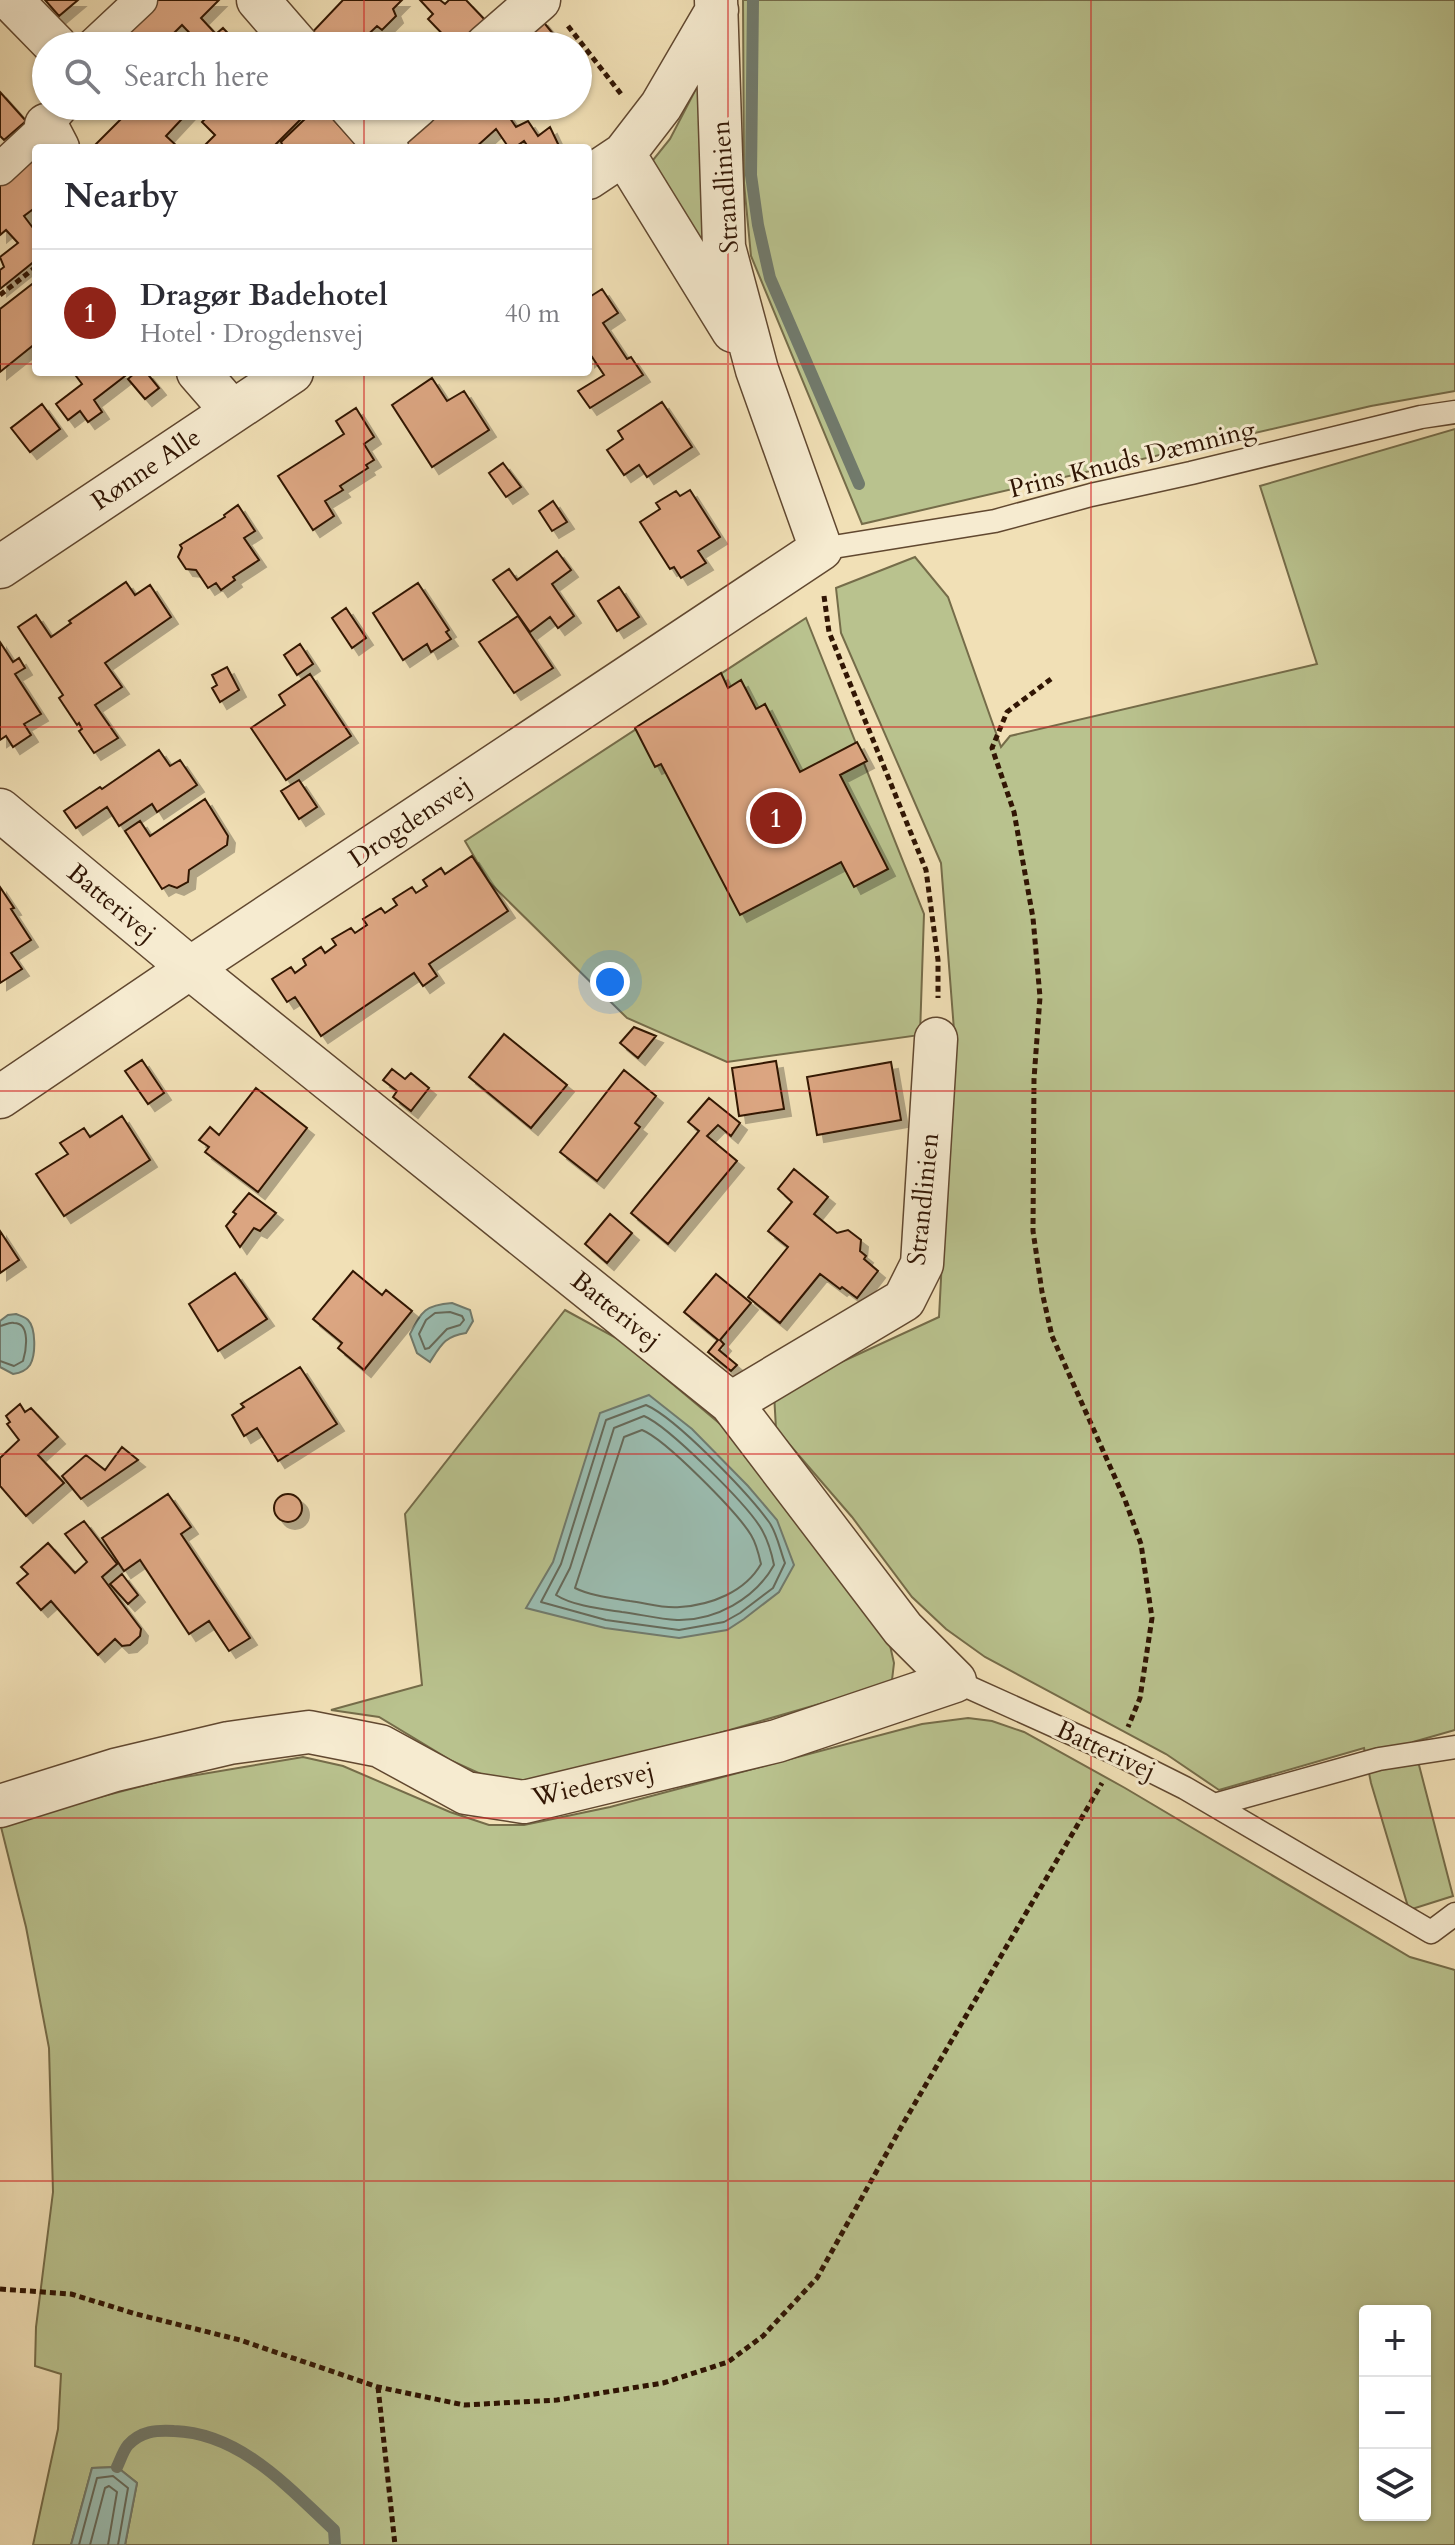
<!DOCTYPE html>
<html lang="en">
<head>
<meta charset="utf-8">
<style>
  body { margin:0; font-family:Cardo,serif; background:#f7f7f7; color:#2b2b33 }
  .controls { position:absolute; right:24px; bottom:24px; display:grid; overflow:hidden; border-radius:8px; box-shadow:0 2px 6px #0004 }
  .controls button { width:72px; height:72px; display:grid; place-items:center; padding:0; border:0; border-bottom:2px solid #e1e1e2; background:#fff; color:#2b2b33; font:40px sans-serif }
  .you { position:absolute; left:610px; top:982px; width:28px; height:28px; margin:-20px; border:6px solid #fff; border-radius:50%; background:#1a73e8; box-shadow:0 0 0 12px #1a73e833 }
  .badge { display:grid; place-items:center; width:52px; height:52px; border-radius:50%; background:#8f2418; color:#fff; font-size:26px; font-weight:700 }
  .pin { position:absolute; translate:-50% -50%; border:4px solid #fff; box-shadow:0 2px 8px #0006 }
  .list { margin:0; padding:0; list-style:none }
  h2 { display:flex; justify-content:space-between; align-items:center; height:104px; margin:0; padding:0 32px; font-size:34px }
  h2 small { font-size:26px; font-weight:400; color:#7c7c81 }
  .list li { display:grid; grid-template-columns:52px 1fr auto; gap:24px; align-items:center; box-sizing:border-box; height:128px; padding:0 32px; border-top:2px solid #e1e1e2 }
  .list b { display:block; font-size:30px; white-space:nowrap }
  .list p { margin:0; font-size:26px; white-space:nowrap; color:#7c7c81 }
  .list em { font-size:26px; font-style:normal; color:#7c7c81 }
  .icon { flex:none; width:44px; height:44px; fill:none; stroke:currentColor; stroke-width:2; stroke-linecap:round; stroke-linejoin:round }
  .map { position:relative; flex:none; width:1455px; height:2545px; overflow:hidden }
  .search { position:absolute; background:#fff; box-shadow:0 2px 6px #0004; left:32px; top:32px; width:560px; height:88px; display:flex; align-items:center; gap:20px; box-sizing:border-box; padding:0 28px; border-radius:44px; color:#7c7c81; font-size:30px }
  .panel { position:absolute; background:#fff; box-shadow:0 2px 6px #0004; left:32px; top:144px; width:560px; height:232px; border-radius:8px }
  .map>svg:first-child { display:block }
  .green { fill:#b9c28e; stroke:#756c49; stroke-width:2; fill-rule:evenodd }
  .water { fill:#9bbdb1; stroke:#717a6c; stroke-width:2 }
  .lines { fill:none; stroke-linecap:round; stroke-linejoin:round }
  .shore { stroke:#666a5a; stroke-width:2 }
  .stream { stroke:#717a6c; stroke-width:12 }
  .building { fill:#dca682; stroke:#311604; stroke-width:2; filter:url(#shadow) }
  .service-casing { stroke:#614830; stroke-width:25 }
  .pedestrian-casing { stroke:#614830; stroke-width:35 }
  .minor-casing { stroke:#614830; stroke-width:45 }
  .path { stroke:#311604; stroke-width:5; stroke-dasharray:6 4; stroke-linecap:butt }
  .service { stroke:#f6ebd0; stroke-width:22 }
  .pedestrian { stroke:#f6ebd0; stroke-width:32 }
  .minor { stroke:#f6ebd0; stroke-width:42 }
  .grid { fill:none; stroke:#d62828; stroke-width:2; stroke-opacity:0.55 }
  .labels { text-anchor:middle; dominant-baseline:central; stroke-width:6; stroke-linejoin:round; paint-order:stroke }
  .street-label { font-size:26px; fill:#311604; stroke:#f6ebd0 }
</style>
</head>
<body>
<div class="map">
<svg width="1455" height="2545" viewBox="0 0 1455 2545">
  <defs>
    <filter id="shadow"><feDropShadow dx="7" dy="7" stdDeviation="0" flood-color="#0004"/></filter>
  </defs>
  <rect width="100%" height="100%" fill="#f1e0b6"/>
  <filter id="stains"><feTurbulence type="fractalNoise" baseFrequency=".0025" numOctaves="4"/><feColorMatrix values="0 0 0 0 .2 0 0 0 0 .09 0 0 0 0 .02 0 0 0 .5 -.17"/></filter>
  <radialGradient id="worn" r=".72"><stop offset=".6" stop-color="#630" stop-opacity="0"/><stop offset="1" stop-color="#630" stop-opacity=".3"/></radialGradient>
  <!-- green -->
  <path class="green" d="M743 0H1455V391L1371 406 862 524 751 256 744 183Z
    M697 87H702L714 262 649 165 670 139Z
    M1455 429V1730L1413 1742 1453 1896 1409 1910 1371 1783 1364 1748 1219 1790 1166 1754 985 1657 946 1629 912 1597 852 1517 776 1429 774 1393 939 1317 954 1030 941 863 841 633 836 588 915 557 948 597 1001 747 1010 736 1317 664 1260 486Z
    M806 618 924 914 920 1035 727 1062 627 1018 489 882 465 841Z
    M565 1310 620 1340 725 1428 889 1641 894 1663 892 1680 868 1690 529 1788 501 1783 452 1761 379 1717 331 1710 422 1685 405 1514Z
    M968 1718 992 1721 1024 1732 1125 1788 1410 1957 1455 1970V2545H125L137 2483 117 2467 92 2468 71 2545H33L58 2429 61 2374 35 2366 36 2327 53 2192 49 2048 26 1927 0 1823 161 1781 303 1757 343 1766 450 1812 489 1825H524L610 1807 922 1724ZM1365 2311H1425V2515H1365Z"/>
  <!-- water -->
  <path class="water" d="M452 1303 470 1310 473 1321 466 1333C445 1336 441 1345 430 1362L417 1353 410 1334C422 1311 425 1305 452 1303Z
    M16 1314C21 1316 25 1317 28 1320 36 1328 36 1355 30 1365 26 1371 20 1373 13 1374L0 1367V1321L8 1315Z
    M649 1395 692 1429 748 1486 777 1520 794 1565 779 1592 744 1619 727 1630 679 1638 605 1628 526 1608 553 1562 600 1413Z
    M117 2467 137 2483 125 2545H71L92 2468Z"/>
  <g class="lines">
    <!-- shore -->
    <path class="shore" d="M435 1313 450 1312 462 1316 464 1320 460 1325 447 1329 429 1348 425 1349 419 1334 426 1320Z
      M0 1326C5 1325 9 1322 14 1323 31 1323 26 1351 23 1361L14 1366 0 1361
      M646 1405C676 1418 748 1493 769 1522 777 1533 780 1550 785 1563L773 1588 740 1613 724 1622 679 1630 606 1620 541 1602 561 1564 606 1420Z
      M644 1416C668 1426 748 1505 762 1530 767 1539 772 1555 774 1565 755 1599 715 1621 677 1620 658 1619 639 1614 622 1612 602 1609 573 1606 556 1595L570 1568 614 1428Z
      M642 1430C665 1439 737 1512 751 1535 756 1543 759 1555 761 1564 745 1592 711 1605 680 1607 664 1609 646 1603 630 1601 612 1598 591 1596 575 1588L624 1437Z
      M79 2545 97 2478 113 2476 128 2488 118 2545
      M90 2545 105 2488 109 2486 117 2492 108 2545"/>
    <!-- stream -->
    <path class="stream" d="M753 0 751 175 758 225 770 278 859 484
      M117 2467C120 2461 123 2451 128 2445 141 2431 156 2430 174 2431 240 2433 288 2487 334 2530L335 2545"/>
  </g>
  <!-- building -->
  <path class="building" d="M45 0H78L59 16Z
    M149 0H219L201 18 214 32 201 45 182 25 161 46H102Z
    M343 0H402L393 9 396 16 382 30 377 26 356 46H310L305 40Z
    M420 0H440L445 4 449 0H466L485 20 457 46H454L428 19 433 14Z
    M541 19 563 46H510Z
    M223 28 240 46H202Z
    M0 92 26 121 4 140 0 136Z
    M134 106H194L166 136 179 148H92Z
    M231 106 237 112 243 106H296L305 115 272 148H202L215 135 202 122 212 112 219 117Z
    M441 106H506L503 108 516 127 528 121 538 136 550 127 559 146 556 148H529L524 141 514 148H509L496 129 475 148H410L403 141Z
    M312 114 333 119 359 148H284L281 142 307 117 308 118Z
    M36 153V207L24 216 36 232V260L0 289V270L4 267 0 257 18 243 6 230 0 235V183Z
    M36 281V343L0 372V309Z
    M602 289 618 313 603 323 627 359 631 357 643 375 590 408 578 391 604 375 592 357 588 360V298Z
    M73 372H122L125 376 94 400 102 412 88 422 80 411 68 420 56 404 82 384Z
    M136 372H146L159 388 145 399 128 379Z
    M432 378 447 401 464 391 489 430 432 467 392 405Z
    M662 402 692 447 647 477 639 465 624 475 607 450 623 439 618 431Z
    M42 404 60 429 30 452 11 428Z
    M356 408 374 437 364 444 374 460 366 465 368 468 340 486 343 490 325 501 334 516 313 530 278 476 344 434 336 421Z
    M503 463 521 487 506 497 489 473Z
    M690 490 720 537 698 551 706 563 681 578 674 567 670 569 640 522 660 509 656 503 676 491 680 496Z
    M553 501 567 522 552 531 539 511Z
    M238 505 255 531 244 538 259 560 233 577 235 580 221 590 216 583 208 588 196 570 186 569 178 557 182 548 180 545 225 517 224 515Z
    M557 551 571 570 552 584 574 616 558 628 550 617 530 632 493 580 509 569 517 580Z
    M126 582 135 595 150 585 171 617 105 663 122 687 95 705 118 738 94 753 79 731 82 729 79 723 77 725 59 698 63 695 18 627 36 615 51 637 71 623 69 621Z
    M418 583 449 630 446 632 451 639 431 652 427 644 403 660 373 613Z
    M619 587 639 617 617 631 598 601Z
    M346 608 366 638 352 648 332 618Z
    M518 616 553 668 514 693 479 642Z
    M0 642 13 662 19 658 25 668 15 674 41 714 24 724 31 735 13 747 6 736 0 740Z
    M300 644 313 664 297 675 284 655Z
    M227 667 239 690 220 702 212 688 217 685 212 675Z
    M721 673 728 688 741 680 756 709 765 704 800 772 857 742 867 761 840 775 888 869 854 887 841 862 740 915 661 764 655 767 635 728Z
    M310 674 351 736 286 780 251 728 285 705 279 695Z
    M159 750 170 766 180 760 197 785 157 812 152 804 119 826 107 807 76 828 64 811 100 787 102 789Z
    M299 780 317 807 299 819 281 791Z
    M205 799 228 836 227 845 189 870 188 882 177 888 169 885 162 889 125 831 140 821 150 836Z
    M472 856 508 911 429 964 437 976 423 986 414 973 321 1036 295 997 287 1002 272 979 291 967 295 973 306 965 303 959 321 947 325 953 336 945 332 939 351 928 355 933 367 925 363 919 381 908 385 913 397 905 393 899 412 887 416 893 427 886 423 880 441 868 445 874Z
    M0 887 14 908 11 909 31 940 11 953 22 969 0 983Z
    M634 1027 656 1036 638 1058 620 1043Z
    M504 1034 567 1085 531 1128 469 1077Z
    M142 1060 164 1093 148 1104 125 1071Z
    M776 1061 784 1109 739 1116 732 1068Z
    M891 1062 901 1120 817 1135 807 1077Z
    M392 1069 405 1079 411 1073 429 1088 411 1111 393 1097 397 1091 383 1080Z
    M624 1070 656 1096 635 1123 640 1127 597 1181 560 1152Z
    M256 1088 307 1128 258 1192 205 1152 209 1147 199 1140 210 1127 219 1135Z
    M709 1098 740 1123 731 1136 718 1125 707 1136 737 1161 668 1244 631 1213 699 1131 688 1122Z
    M122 1116 150 1160 64 1216 36 1174 68 1154 60 1143 84 1128 90 1137Z
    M794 1169 828 1197 814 1214 837 1233 848 1230 861 1240 860 1251 866 1256 864 1259 878 1271 857 1298 842 1287 840 1289 820 1274 780 1323 748 1297 788 1247 768 1231 792 1202 778 1189Z
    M249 1193 276 1213 260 1231 254 1228 240 1247 226 1226 236 1214 233 1212Z
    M610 1214 632 1233 607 1263 585 1244Z
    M0 1231 19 1260 0 1273Z
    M353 1271 382 1295 386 1290 412 1311 364 1370 338 1348 342 1343 313 1319Z
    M235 1273 267 1319 218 1351 189 1304Z
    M716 1274 751 1303 720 1340 724 1344 719 1350 737 1365 731 1371 708 1352 718 1340 684 1312Z
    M300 1367 337 1424 278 1461 257 1428 244 1436 232 1415 244 1407 241 1404Z
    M20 1404 25 1412 31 1408 58 1437 38 1455 64 1483 26 1516 0 1486V1458L19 1440 7 1424 10 1422 6 1416Z
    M122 1447 138 1460 81 1499 62 1476 86 1455 105 1470Z
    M168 1494 191 1527 181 1534 250 1638 229 1651 209 1621 189 1634 140 1560 124 1571 102 1538Z
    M274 1508a14 14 0 1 1 28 0a14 14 0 1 1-28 0Z
    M84 1521 117 1564 102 1577 141 1629 140 1636 130 1645 122 1646 115 1639 98 1655 51 1601 41 1610 17 1583 28 1574 21 1567 48 1543 75 1573 87 1562 65 1534Z
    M122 1574 138 1595 128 1604 110 1584Z"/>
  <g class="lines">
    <defs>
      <path id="service" d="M821 549 995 521 1091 495 1191 473 1421 417 1455 412
        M955 1681 1117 1754 1185 1788 1431 1932 1455 1914
        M1214 1805 1379 1759 1455 1747"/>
      <path id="pedestrian" d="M92 46 141 0
        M0 169 41 131 63 106"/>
      <path id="minor" d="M11 0 56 46
        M258 0 298 46
        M486 46 539 0
        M350 106 387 148
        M46 125 58 148
        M379 139 417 106
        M624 154 733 331
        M588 178 624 154 661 106 717 10
        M198 372 232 411
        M0 567 292 372
        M0 810 190 968 731 1403 903 1629 955 1681 777 1741 524 1802 466 1793 380 1746 309 1732 229 1743 115 1770 0 1806
        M0 1097 190 968 821 549 757 370 724 247 716 0
        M731 1403 904 1300 922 1264 936 1039"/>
    </defs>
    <!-- service casing -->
    <use href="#service" class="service-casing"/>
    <!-- pedestrian casing -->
    <use href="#pedestrian" class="pedestrian-casing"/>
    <!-- minor casing -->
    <use href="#minor" class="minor-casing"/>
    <!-- path -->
    <path class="path" d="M568 26 621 94
      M0 295 36 267
      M824 596 829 632 926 870 938 960V998
      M1051 679 1007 712 992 748 1014 812 1033 918 1040 997 1034 1079 1033 1231 1042 1292 1052 1336 1125 1500 1141 1544 1152 1618 1140 1698 1128 1727
      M0 2289 71 2294 136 2314 240 2340 378 2387 464 2405 557 2400 663 2383 728 2362 763 2336 817 2278 904 2122 1102 1783
      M378 2387 395 2545"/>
    <!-- service -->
    <use href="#service" class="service"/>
    <!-- pedestrian -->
    <use href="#pedestrian" class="pedestrian"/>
    <!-- minor -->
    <use href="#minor" class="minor"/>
  </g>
  <!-- grid -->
  <path class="grid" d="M364 0V46M728 0V2545M1091 0V2545M364 106V148M0 364H36M588 364H1455M364 372V2545M0 727H1455M0 1091H1455M0 1454H1455M0 1818H1455M0 2181H1455"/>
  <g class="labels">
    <!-- street labels -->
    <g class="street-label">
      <text transform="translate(725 187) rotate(-94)">Strandlinien</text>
      <text transform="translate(1132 459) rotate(-14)">Prins Knuds Dæmning</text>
      <text transform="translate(146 469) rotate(-34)">Rønne Alle</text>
      <text transform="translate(410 822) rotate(-34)">Drogdensvej</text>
      <text transform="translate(112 903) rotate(40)">Batterivej</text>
      <text transform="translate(923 1199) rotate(-84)">Strandlinien</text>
      <text transform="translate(616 1310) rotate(39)">Batterivej</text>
      <text transform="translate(1106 1750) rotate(25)">Batterivej</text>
      <text transform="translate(593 1784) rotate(-13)">Wiedersvej</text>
    </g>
  </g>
  <rect width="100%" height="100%" filter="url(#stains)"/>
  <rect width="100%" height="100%" fill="url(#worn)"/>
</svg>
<div class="controls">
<button>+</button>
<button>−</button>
<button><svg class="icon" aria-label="layers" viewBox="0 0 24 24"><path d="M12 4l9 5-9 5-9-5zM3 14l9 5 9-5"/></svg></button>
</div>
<div class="you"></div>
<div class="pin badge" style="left:776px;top:818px">1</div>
<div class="search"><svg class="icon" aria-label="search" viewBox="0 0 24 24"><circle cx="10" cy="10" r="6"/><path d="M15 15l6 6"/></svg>Search here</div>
<section class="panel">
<h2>Nearby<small></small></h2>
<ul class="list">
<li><span class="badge">1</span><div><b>Dragør Badehotel</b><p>Hotel · Drogdensvej</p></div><em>40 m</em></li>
</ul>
</section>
</div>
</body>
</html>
